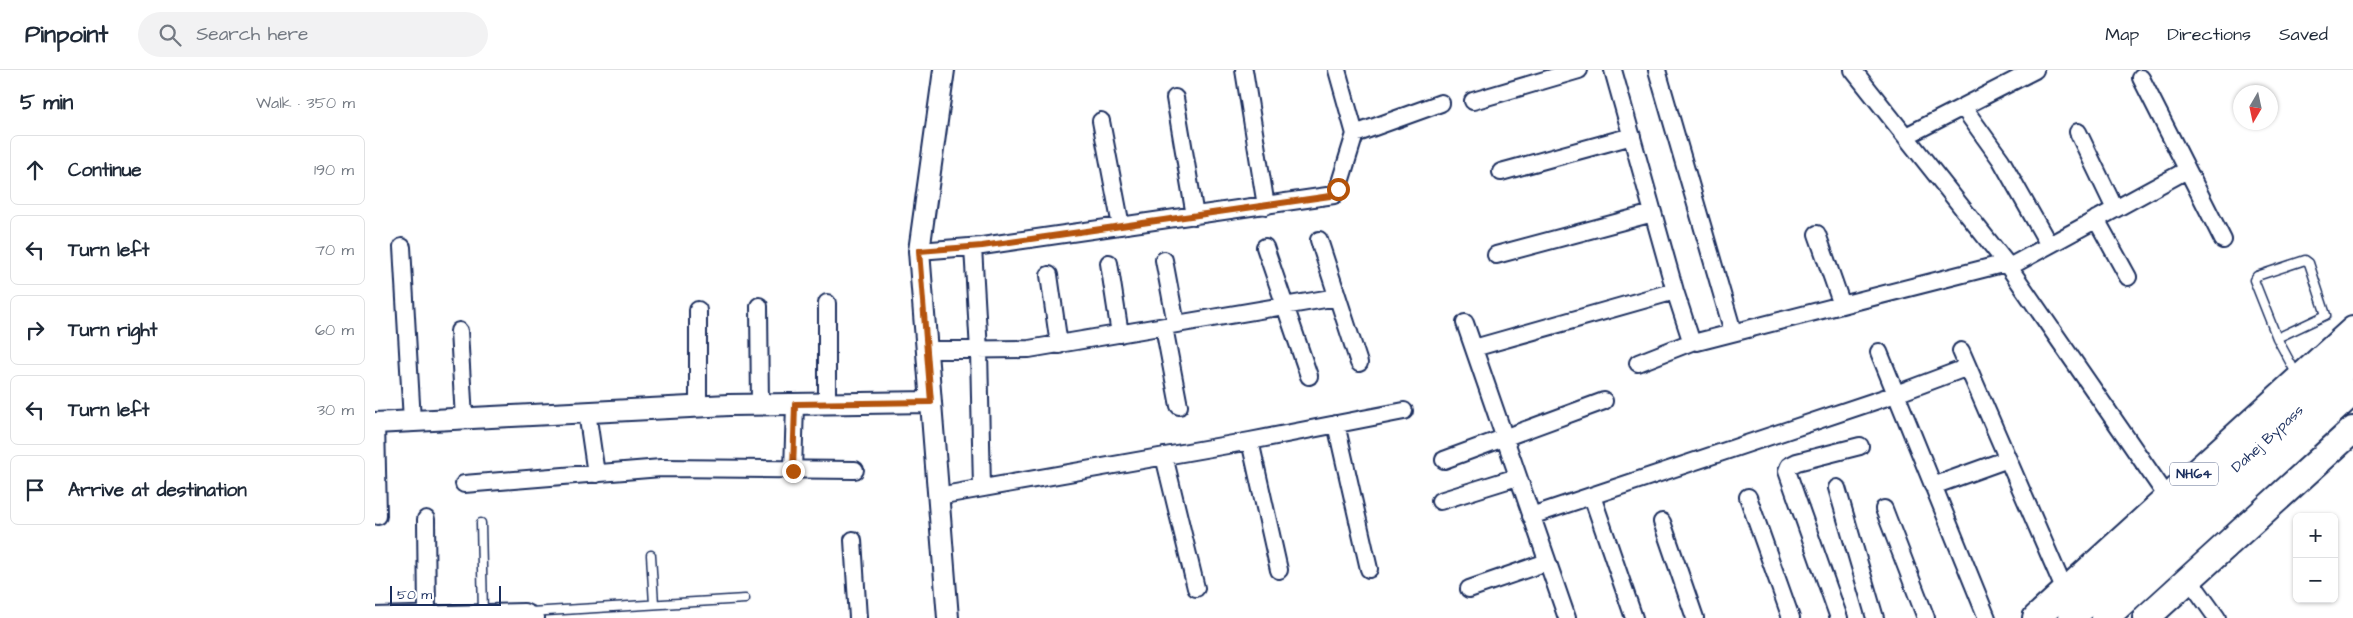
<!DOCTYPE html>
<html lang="en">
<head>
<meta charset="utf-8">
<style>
  body { margin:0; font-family:"Architects Daughter",sans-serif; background:#f2f2f3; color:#1f2937 }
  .controls { position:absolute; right:15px; bottom:15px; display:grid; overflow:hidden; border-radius:8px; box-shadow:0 1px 4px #0004 }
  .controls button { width:45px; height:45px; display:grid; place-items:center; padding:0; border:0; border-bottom:1px solid #e0e1e3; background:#fff; color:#1f2937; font:25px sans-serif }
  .compass { position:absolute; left:1858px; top:15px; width:45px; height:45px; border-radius:50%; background:#fff; box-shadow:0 1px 4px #0004; rotate:189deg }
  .scale { position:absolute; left:15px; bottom:12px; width:111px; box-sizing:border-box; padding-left:5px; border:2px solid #1b2f5e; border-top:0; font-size:14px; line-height:18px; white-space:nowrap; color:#1b2f5e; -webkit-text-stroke:4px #fff; paint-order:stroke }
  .stop { position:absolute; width:15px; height:15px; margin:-11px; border:4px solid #b45309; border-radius:50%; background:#fff }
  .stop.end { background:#b45309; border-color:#fff; box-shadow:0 1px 5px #0008 }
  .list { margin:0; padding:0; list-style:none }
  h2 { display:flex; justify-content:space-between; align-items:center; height:65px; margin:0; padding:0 20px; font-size:21px }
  h2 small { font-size:16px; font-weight:400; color:#747a83 }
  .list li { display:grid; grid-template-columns:32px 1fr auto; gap:15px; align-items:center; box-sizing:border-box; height:70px; margin:0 10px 10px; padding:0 10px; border:1px solid #e0e1e3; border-radius:8px }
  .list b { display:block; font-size:19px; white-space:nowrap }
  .list em { font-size:16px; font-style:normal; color:#747a83 }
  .icon { flex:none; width:28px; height:28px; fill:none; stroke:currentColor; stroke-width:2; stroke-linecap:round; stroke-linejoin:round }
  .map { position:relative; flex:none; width:1978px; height:548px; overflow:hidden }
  header { display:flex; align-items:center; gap:30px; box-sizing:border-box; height:70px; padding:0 25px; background:#fff; border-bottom:1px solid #e0e1e3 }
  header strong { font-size:24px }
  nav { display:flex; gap:28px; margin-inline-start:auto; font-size:18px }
  .search { width:350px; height:45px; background:#f2f2f3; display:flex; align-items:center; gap:12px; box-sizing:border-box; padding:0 18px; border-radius:28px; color:#747a83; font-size:19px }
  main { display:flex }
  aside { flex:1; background:#fff }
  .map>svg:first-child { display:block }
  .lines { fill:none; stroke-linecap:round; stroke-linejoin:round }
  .service-casing { stroke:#1b2f5e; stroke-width:11 }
  .minor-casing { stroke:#1b2f5e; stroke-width:20 }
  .tertiary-casing { stroke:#1b2f5e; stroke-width:24 }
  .trunk-casing { stroke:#1b2f5e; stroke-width:30 }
  .service { stroke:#fff; stroke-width:8 }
  .minor { stroke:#fff; stroke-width:16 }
  .tertiary { stroke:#fff; stroke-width:20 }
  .trunk { stroke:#fff; stroke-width:26 }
  .route { stroke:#b45309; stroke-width:6 }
  .labels { text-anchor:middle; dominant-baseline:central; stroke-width:4; stroke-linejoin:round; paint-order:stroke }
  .shield { fill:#fff; stroke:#5f6d8e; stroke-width:1 }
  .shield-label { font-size:14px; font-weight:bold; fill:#1b2f5e }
  .street-label { font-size:15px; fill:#1b2f5e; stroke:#fff }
</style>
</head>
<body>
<header>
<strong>Pinpoint</strong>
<div class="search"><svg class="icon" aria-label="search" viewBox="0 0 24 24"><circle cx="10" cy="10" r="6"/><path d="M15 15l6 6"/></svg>Search here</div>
<nav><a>Map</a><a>Directions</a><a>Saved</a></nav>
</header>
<main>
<aside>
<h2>5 min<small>Walk · 350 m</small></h2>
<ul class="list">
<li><svg class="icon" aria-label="ahead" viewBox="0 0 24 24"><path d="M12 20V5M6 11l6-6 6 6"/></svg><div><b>Continue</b></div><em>190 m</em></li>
<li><svg class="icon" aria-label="left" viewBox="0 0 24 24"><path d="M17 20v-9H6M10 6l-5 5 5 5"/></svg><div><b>Turn left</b></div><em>70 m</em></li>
<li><svg class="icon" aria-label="right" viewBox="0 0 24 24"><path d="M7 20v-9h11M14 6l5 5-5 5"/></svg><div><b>Turn right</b></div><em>60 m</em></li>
<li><svg class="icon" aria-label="left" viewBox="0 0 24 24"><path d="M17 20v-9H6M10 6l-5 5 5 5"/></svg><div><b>Turn left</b></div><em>30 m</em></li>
<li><svg class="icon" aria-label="arrive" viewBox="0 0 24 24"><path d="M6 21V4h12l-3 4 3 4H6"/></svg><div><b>Arrive at destination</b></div></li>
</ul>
</aside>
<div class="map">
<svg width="1978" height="548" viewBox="0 0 1978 548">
  <rect width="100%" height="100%" fill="#fff"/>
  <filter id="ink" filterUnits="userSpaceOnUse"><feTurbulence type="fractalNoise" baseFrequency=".02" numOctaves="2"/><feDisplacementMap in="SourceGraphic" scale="10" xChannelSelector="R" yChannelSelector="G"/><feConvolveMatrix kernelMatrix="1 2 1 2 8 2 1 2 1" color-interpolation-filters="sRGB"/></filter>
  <g filter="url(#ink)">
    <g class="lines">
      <defs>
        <path id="service" d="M1902 268 1951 245 1934 193 1930 190 1882 206 1879 210 1902 268 1922 305
          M106 453 108 543
          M276 485 279 534
          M155 542 370 529"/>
        <path id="minor" d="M869 0 891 136
          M1238 0 1300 221 1316 270 1322 272 1631 193
          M1282 0 1358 262
          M1478 0 1631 193 1793 428
          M1766 8 1848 170
          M800 28 820 146
          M1098 31 1204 0
          M1588 37 1626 90 1674 175
          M726 51 746 156
          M1703 62 1740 139
          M980 64 1066 33
          M1531 66 1660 0
          M1126 102 1257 66
          M1721 149 1753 207
          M1442 164 1467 235
          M944 170 984 293
          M27 177 37 351
          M598 177 604 281 607 418
          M890 177 934 306
          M544 181 607 176 959 125 963 119 980 64 962 0
          M1121 185 1278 143
          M789 190 801 254
          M734 193 745 264
          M1634 197 1812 100
          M674 205 684 275
          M452 233V334
          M384 236 385 335
          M323 240V337
          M1090 253 1192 548
          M789 257 804 336
          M84 261 89 349
          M1099 278 1300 221
          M552 280 654 279 962 227
          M1586 281 1690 521
          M1504 282 1612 548
          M1263 293 1319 271
          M212 342 221 404
          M1 353 3 446
          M961 354 994 499
          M875 371 904 500
          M789 386 821 518
          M1069 390 1229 331
          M418 401 420 334
          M89 414 286 398 480 400
          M1558 416 1633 389
          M1462 418 1500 548
          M563 426 875 371 1029 341
          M1217 426 1259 548
          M1373 427 1416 548
          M1065 431 1142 407
          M1509 439 1551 548
          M1156 446 1521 324 1593 297
          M51 449 52 545
          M1287 452 1320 548
          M478 470 483 548
          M1814 509 1842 548
          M1094 519 1172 492
          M0 546 149 542 161 548
          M1464 548 1412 401 1414 396 1422 392 1485 376"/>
        <path id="tertiary" d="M569 0 544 181 573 548
          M0 353 354 335 556 332"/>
        <g id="trunk">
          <path d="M1661 548 1978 260"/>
          <path id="s1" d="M1696 548 1978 290"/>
          <path d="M1730 548 1978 322"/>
          <path d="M1771 548 1978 360"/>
        </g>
      </defs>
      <!-- service casing -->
      <use href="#service" class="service-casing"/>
      <!-- minor casing -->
      <use href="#minor" class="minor-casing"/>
      <!-- tertiary casing -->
      <use href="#tertiary" class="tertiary-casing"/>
      <!-- trunk casing -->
      <use href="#trunk" class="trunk-casing"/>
      <!-- service -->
      <use href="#service" class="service"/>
      <!-- minor -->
      <use href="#minor" class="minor"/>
      <!-- tertiary -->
      <use href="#tertiary" class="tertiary"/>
      <!-- trunk -->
      <use href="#trunk" class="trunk"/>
    </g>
  </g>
  <g class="lines" filter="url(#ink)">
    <!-- route -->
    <path class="route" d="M418 401 420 334 556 332 544 181 607 176 955 126 963 119"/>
  </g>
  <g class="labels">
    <!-- shield labels -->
    <rect class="shield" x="1795" y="392.5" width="48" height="23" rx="4"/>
    <g class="shield-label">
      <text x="1819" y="404">NH64</text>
    </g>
    <!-- street labels -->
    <g class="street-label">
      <text stroke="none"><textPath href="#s1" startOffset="266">Dahej Bypass</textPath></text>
    </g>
  </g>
</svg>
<div class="controls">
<button>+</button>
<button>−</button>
</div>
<svg class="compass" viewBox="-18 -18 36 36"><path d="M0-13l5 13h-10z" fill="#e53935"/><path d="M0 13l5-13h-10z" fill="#747a83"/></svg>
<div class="scale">50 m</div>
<div class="stop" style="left:963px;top:119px"></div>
<div class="stop end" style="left:418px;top:401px"></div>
</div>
</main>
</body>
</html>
